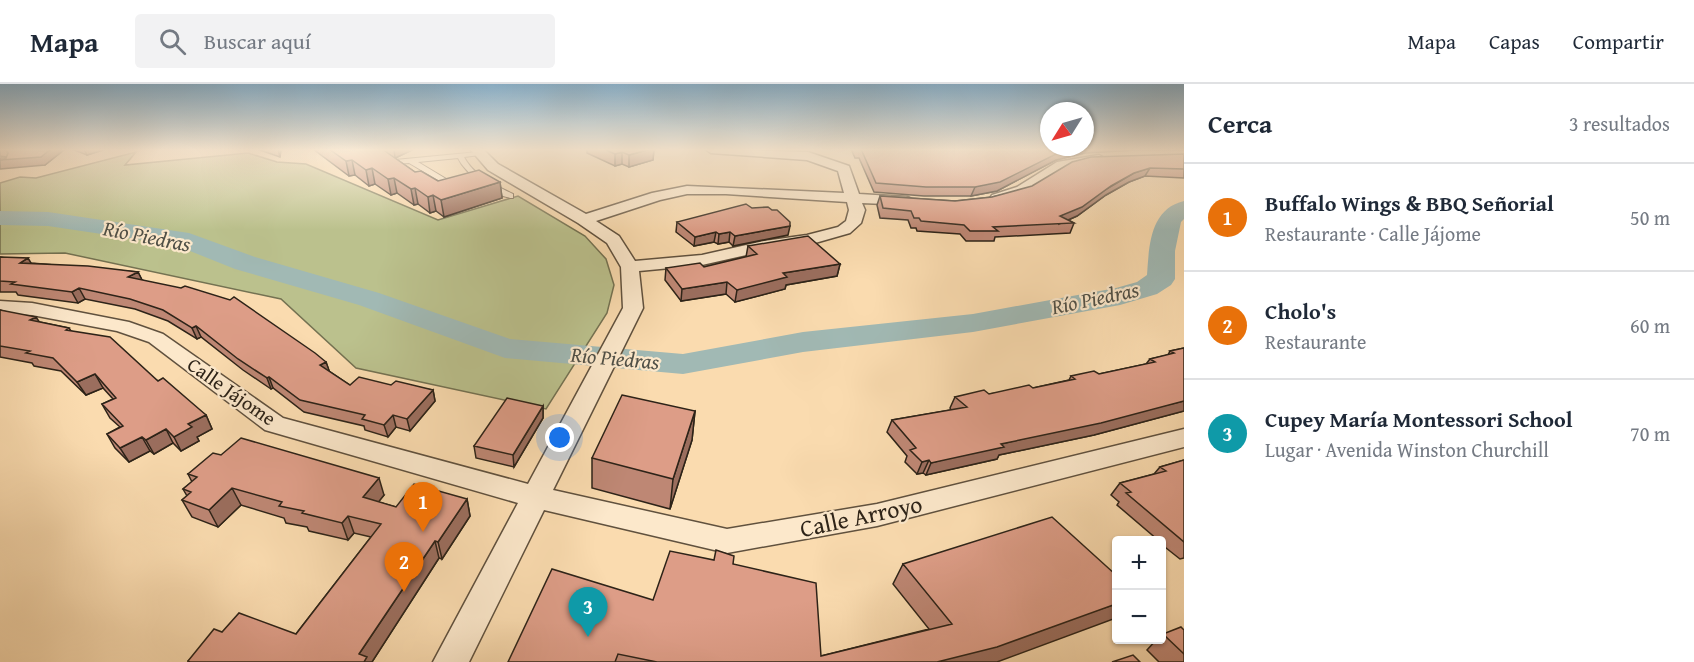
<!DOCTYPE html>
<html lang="es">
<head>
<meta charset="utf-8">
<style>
  body { margin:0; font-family:"Gentium Book Plus",serif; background:#f2f2f3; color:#1f2937 }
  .controls { position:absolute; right:18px; bottom:18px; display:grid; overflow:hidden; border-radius:6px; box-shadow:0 2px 4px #0004 }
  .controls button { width:54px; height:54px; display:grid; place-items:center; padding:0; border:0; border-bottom:2px solid #e0e1e3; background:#fff; color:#1f2937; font:30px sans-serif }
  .compass { position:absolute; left:1040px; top:18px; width:54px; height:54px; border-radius:50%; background:#fff; box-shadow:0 2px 4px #0004; rotate:233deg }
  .you { position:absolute; left:560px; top:354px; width:21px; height:21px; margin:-15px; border:4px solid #fff; border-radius:50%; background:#1a73e8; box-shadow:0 0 0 9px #1a73e833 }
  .badge { display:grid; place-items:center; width:39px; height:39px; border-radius:50%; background:#8f2418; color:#fff; font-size:20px; font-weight:700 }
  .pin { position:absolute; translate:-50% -50px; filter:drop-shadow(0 2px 3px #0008) }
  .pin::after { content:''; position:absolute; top:32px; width:21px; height:18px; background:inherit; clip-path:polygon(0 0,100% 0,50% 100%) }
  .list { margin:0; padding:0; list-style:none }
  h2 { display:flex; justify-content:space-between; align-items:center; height:78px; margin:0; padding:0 24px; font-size:26px }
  h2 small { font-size:20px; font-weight:400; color:#747a83 }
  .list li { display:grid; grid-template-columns:39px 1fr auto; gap:18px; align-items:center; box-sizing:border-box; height:108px; padding:0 24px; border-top:2px solid #e0e1e3 }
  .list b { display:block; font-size:22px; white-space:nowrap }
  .list p { margin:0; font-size:20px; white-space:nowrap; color:#747a83 }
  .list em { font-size:20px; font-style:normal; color:#747a83 }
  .icon { flex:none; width:33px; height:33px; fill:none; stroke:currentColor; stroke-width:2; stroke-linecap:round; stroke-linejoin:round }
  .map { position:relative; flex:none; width:1184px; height:578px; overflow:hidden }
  header { display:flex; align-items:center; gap:36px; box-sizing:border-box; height:84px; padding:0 30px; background:#fff; border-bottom:2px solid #e0e1e3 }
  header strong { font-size:28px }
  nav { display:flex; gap:33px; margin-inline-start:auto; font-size:21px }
  .search { width:420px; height:54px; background:#f2f2f3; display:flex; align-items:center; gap:15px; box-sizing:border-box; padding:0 21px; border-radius:6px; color:#747a83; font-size:22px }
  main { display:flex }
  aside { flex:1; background:#fff }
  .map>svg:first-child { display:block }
  .green { fill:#bbc18d; stroke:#747252; stroke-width:1.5 }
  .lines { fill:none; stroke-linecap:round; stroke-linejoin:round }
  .river { fill:#a1b9b4; fill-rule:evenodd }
  .service-casing { stroke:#60513e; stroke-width:2 }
  .minor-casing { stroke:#60513e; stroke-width:3 }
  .service { fill:#fce8cb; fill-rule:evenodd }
  .minor { fill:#fce8cb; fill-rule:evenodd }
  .wall { fill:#be8774; stroke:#2d2318; stroke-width:1.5 }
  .shaded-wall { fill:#9b6e5e; stroke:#2d2318; stroke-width:1.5 }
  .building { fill:#dd9d87; stroke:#2d2318; stroke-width:1.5 }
  .labels { text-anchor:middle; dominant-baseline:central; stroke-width:4.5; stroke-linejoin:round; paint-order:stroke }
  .street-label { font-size:20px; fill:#2d2318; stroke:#fce8cb }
  .water-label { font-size:21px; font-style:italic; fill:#505047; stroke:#fce8cb }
  .near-street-label { font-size:24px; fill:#2d2318; stroke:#fce8cb }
</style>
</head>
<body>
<header>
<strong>Mapa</strong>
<div class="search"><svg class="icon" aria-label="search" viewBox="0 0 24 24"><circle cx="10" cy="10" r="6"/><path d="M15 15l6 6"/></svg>Buscar aquí</div>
<nav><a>Mapa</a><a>Capas</a><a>Compartir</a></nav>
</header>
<main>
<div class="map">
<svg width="1184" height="578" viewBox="0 0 1184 578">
  <rect width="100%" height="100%" fill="#fadbaf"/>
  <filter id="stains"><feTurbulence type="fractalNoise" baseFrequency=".00333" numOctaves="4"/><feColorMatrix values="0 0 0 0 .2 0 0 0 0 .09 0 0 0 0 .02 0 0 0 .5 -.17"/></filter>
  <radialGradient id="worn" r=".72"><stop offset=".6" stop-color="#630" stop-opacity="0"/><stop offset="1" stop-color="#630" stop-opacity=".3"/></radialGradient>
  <!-- green -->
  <path class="green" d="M136 68 125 81 248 69 277 78 306 80 438 136 518 112 585 152 606 175 614 201 607 229 546 325 356 284 281 215 65 169 0 170V99L20 93 36 94Z"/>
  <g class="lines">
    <!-- river -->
    <path class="river" d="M1184 117V135L1181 138 1175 167V195L1171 201 1157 210 1120 221 973 248 803 268 683 290 505 274 359 221 235 185 175 161 48 142 0 141V127L48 128 189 149 255 173 379 209 510 255 683 270 803 248 973 230 1116 204 1137 198 1147 191C1149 162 1150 125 1184 117Z"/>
    <defs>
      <path id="service" d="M478 68 481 70 480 71 464 73C474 92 495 101 513 110V114C496 114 465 89 458 74L418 78 458 102V106H455L409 79 395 80 380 76 384 74 395 76Z"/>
      <path id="minor" d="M470 65H483L498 80 586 130 652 109 687 102 844 109 838 87 807 76 711 69 705 65 808 68 849 82 859 110 908 113 915 117 908 121 862 119 865 126 861 139 850 149 808 161 764 167 702 181 639 187 643 224 553 406 727 445 877 420 1184 345V363L877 442 727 469 544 426 469 578H433L518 419 265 346 149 258 117 247 32 231 0 229V217L32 219 129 238 163 250 283 334 528 400 623 224 621 183 607 159 578 139 488 86ZM687 110H726L847 118 849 126 846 137 838 143 807 151 764 157 702 171 635 177 619 152 596 137 660 116Z
        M1099 71 1106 75 1104 78 1066 84 1027 109 997 118 990 114 992 111 1017 103 1057 78Z"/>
    </defs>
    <!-- service casing -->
    <use href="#service" class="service-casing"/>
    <!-- minor casing -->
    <use href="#minor" class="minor-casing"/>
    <!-- service -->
    <use href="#service" class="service"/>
    <!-- minor -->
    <use href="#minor" class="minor"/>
  </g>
  <!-- wall -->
  <path class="wall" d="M0 65H65L45 81 6 74 7 73 0 72Z
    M72 65H106L87 71Z
    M257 65H281L280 73Z
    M313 65H414L395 74 415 88 438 97 500 98 502 114 444 133 436 127 430 129 418 120 414 121 397 109 391 111 375 100 369 102 355 91 349 92Z
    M587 65H654L653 76 629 83 622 80 615 82 587 69Z
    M851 65H1184V66H1137L1085 69 1056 76 997 107 971 112H924L874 108 859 74H855Z
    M1184 70V94L1145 92 1129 98 1106 111 1077 132 1068 136 1074 139 1070 149 995 153 994 157H966L960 150 917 147 916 144H911L908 136 880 134 877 121 880 112 955 117 992 113Z
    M677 138 788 151 733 162 729 158 718 160 714 158 694 162 676 148Z
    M748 162 840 180 837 192 786 201 785 205 735 218 726 210 681 217 665 196 666 184 704 183 746 173Z
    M0 173 31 179 138 188 142 196 326 278 329 287 350 301H391L433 306 435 317 410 347 396 343 388 353 365 346 364 342 304 328 273 304 271 305 243 286 201 253 197 255 168 237 135 225 85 215 78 219 18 211 16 208H0Z
    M0 226 40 238 69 244 71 247 158 297 206 331 212 345 197 353 199 357 181 367 173 359 154 370 150 367 129 378 115 364 107 350 120 343 110 334 102 320 113 315 103 304 86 311 61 287 34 282 32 279 0 273Z
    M1184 264V327L1094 351 999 371 997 375 926 391 923 389 917 390 905 378 907 372 887 348 892 336 951 326 950 324 955 313 989 310 1033 304 1069 296 1071 292 1099 290 1146 280 1150 275 1168 271 1170 267Z
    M543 322V334L514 383 476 374 474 362Z
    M695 327 692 356 670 425 592 404V374Z
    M1184 376V474L1180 475 1161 460V456H1158L1117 421 1119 418 1111 411 1120 399 1154 390 1160 383Z
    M188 390 384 411 378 418 396 423 467 415 470 432 442 475 439 474 372 578H188V577L222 548 296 550 371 453 354 449 348 456 309 447 307 443 286 439 284 434 241 421 218 443 192 433 182 416 187 412 183 405 192 398Z
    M714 476 733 480 821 572 929 545 893 500 903 480 997 578H508L653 516Z
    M1184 546V578H1159L1147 566 1157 555H1161V551L1163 550Z"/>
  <!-- shaded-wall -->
  <path class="shaded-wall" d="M51 65H65L45 81 0 85V76Z
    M84 65H106L87 71Z
    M278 65H281L280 73Z
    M394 65H414L395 74Z
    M651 65H654L653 76 629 83V71Z
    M1069 65H1086L1085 69 1056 76 997 107 971 112 975 103 1060 68Z
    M622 68V80L615 82V70Z
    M352 76 355 91 349 92 346 77Z
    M372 84 375 100 369 102 366 86Z
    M1150 84 1145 92 1129 98 1106 111 1077 132 1059 140 1060 132 1134 89Z
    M394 94 397 109 391 111 388 95Z
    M500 98 502 114 444 133 441 116Z
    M415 104 418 120 414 121 411 105Z
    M433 111 436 127 430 129 428 113Z
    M790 142 788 151 733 162 735 152Z
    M716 148 714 158 694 162 695 153Z
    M730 148 729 158 718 160 719 150Z
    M28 174 34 184 20 179Z
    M840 180 837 192 786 201 785 205 735 218 737 206 783 189Z
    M138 188 143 198 128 193Z
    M727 198 726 210 681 217 682 205Z
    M79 204 85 215 78 219 72 208Z
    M36 233 44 245 30 236Z
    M196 242 201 253 197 255 192 244Z
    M326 278 330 289 320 281Z
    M95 290 103 304 86 311 77 298Z
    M269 293 273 304 271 305 267 294Z
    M433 306 435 317 410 347 407 335Z
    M1184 317V327L1094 351 999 371 997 375 926 391 931 379 1001 360Z
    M543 322V334L514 383 513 371Z
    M695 327 692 356 670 425 673 395Z
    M206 331 212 345 197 353 199 357 181 367 174 353 188 340Z
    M393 331 396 343 388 353 384 341Z
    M166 345 173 359 154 370 146 356Z
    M142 353 150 367 129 378 120 364Z
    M929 376 923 389 917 390 922 378Z
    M379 394 384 411 369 430 363 413Z
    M232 404 241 421 218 443 209 426Z
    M467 415 470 432 442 475 438 458Z
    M348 432 354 449 348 456 342 439Z
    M435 457 439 474 372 578H362L359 570Z
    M1116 520V534L997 578H937Z"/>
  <!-- building -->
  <path class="building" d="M4 65H51L41 73 0 76V74H6L8 69 6 66Z
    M329 65H382L415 88 421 87 438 97 479 86 500 98 441 116 433 111 428 113 415 104 411 105 394 94 388 95 372 84 366 86 352 76 346 77Z
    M604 65H651L629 71 622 68 615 70Z
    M858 65H1069L1060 68 1000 98 975 103H926L876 99 861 65Z
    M1184 70V85L1150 84 1134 89 1111 102 1082 123 1060 132 1074 139 993 143 998 147H970L964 141 921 137 919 134H914L911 127 883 124 880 112 955 117 992 113 1032 102 1072 78 1091 73Z
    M746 120 752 124 768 123 772 126H777L790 138V142L735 152 730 148 719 150 716 148 695 153 677 138Z
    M808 152 840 180 783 189 787 193 737 206 727 198 682 205 666 184 700 179 704 183 757 170 748 162Z
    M0 173 28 174 20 179 88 182 138 188 128 193 181 204 185 202 230 216 234 213 315 269 326 278 320 281 350 301 359 293 391 301 396 297 433 306 407 335 393 331 384 341 362 335 365 331 300 316 269 293 267 294 238 275 196 242 192 244 163 226 130 215 79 204 72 208 11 200 15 198 0 197Z
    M0 226 36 233 30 236 69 244 66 246 110 253 158 297 163 294 206 331 188 340 192 343 174 353 166 345 146 356 142 353 120 364 107 350 123 342 102 320 116 314 95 290 77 298 53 274 26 269 30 267 0 262Z
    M1184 264V317L1101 339 1001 360 1004 363 931 379 929 376 922 378 910 366 916 364 892 336 967 323 955 313 984 306 989 310 1029 301 1033 304 1075 295 1071 292 1094 287 1099 290 1155 278 1150 275 1174 269 1170 267Z
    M622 311 695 327 673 395 592 374Z
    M507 314 543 322 513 371 474 362Z
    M241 354 379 394 363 413 396 423 414 400 467 415 438 458 435 457 359 570 367 573 364 578H190L188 577 214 545 222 548 239 529 296 550 381 440 348 432 342 439 302 429 304 427 279 422 282 418 232 404 209 426 182 416 191 408 183 405 197 393 188 390 213 369 221 371Z
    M1184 376V458L1126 409 1131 408 1120 399 1166 387 1160 383Z
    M1052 433 1116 491V520L997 563 937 578H657L618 570 615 578H508L552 485 653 516 670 467 714 476 716 466 734 472 733 480 816 499 821 572 952 540 903 480Z
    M1181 543 1184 546V570L1163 550Z
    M1133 571 1140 578H1112Z"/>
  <!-- sky -->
  <linearGradient id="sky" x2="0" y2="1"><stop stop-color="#8bb6d3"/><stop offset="0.45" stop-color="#fdefdb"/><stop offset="1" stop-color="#fdefdb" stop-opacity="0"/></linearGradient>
  <rect width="1184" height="146" fill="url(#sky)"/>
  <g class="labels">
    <!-- street labels -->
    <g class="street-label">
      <text transform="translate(232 307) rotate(35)">Calle Jájome</text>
    </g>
    <!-- water labels -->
    <g class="water-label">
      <text transform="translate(147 152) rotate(11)">Río Piedras</text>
      <text transform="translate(1095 214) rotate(-12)">Río Piedras</text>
      <text transform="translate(615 274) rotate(5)">Río Piedras</text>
    </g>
    <!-- near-street labels -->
    <g class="near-street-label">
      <text transform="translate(861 432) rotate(-12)">Calle Arroyo</text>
    </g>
  </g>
  <rect width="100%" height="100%" filter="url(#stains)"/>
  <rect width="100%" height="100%" fill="url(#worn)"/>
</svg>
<div class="controls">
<button>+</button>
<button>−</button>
</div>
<svg class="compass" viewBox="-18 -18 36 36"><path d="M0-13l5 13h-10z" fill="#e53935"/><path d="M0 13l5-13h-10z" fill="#747a83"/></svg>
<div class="you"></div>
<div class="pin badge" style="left:423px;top:448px;background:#e8710a">1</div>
<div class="pin badge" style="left:404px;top:508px;background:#e8710a">2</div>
<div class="pin badge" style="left:588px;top:553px;background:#0f9aa8">3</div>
</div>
<aside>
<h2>Cerca<small>3 resultados</small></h2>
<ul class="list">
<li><span class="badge" style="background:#e8710a">1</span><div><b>Buffalo Wings &amp; BBQ Señorial</b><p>Restaurante · Calle Jájome</p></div><em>50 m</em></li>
<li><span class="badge" style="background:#e8710a">2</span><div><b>Cholo's</b><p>Restaurante</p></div><em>60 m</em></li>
<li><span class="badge" style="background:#0f9aa8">3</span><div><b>Cupey María Montessori School</b><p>Lugar · Avenida Winston Churchill</p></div><em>70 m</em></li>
</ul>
</aside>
</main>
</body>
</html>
